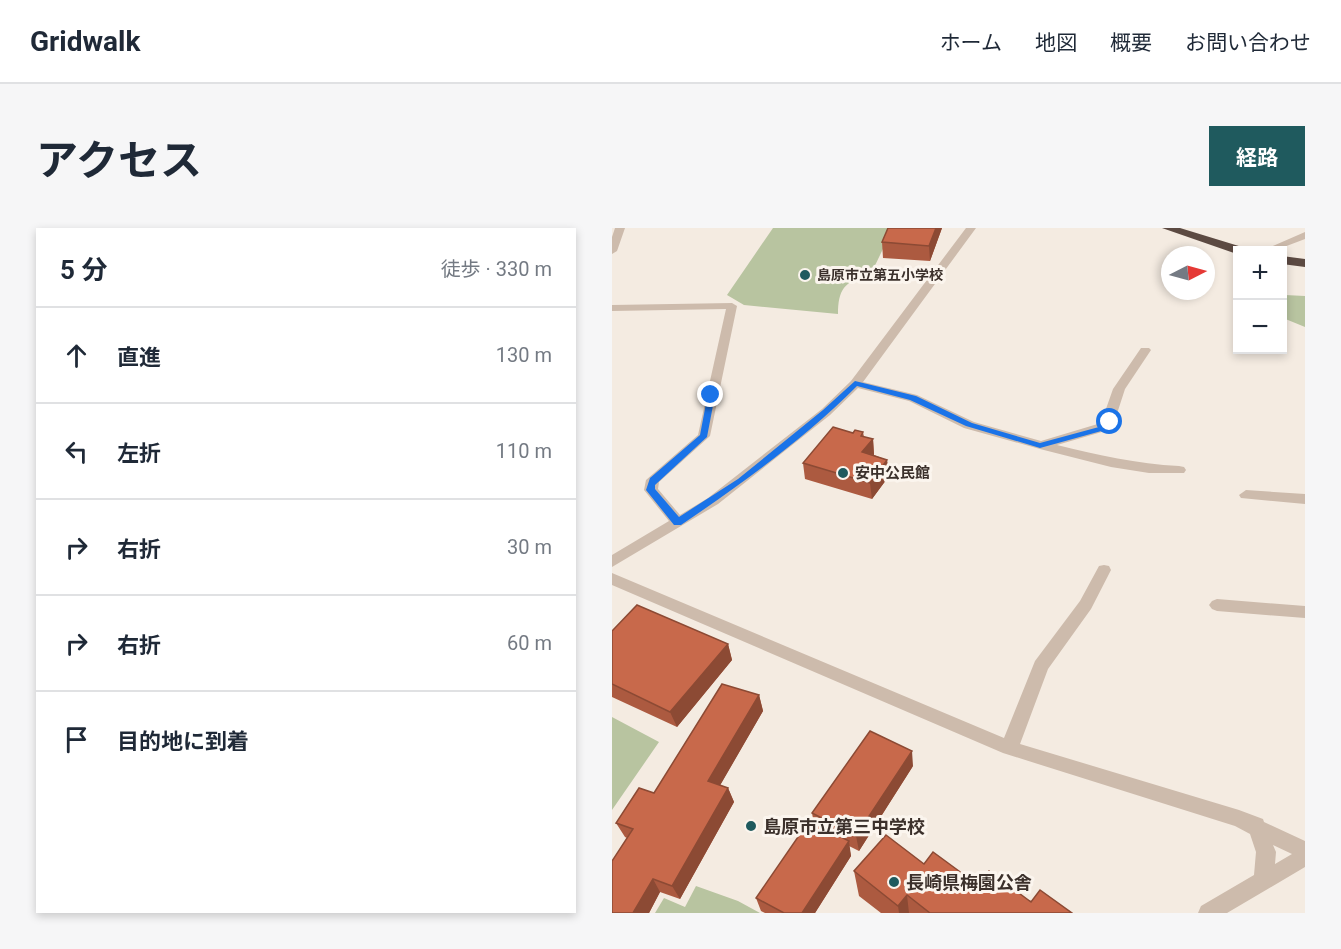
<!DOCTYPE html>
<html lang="ja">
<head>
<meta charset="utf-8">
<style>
  body { margin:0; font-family:Roboto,"Noto Sans JP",sans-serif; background:#f6f6f7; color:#1f2937 }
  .controls { position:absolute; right:18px; top:18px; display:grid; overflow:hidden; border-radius:0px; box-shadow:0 3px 9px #0003 }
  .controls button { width:54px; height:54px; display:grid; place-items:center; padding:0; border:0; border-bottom:2px solid #e0e1e3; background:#fff; color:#1f2937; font:30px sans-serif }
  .compass { position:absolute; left:549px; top:18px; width:54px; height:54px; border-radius:50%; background:#fff; box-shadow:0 3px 9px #0003; rotate:84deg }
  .stop { position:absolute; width:18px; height:18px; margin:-14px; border:4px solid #1a73e8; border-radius:50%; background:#fff }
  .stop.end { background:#1a73e8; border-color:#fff; box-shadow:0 2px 6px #0008 }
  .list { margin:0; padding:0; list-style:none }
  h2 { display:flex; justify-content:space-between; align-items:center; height:78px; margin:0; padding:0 24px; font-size:26px }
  h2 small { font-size:20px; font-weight:400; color:#747a83 }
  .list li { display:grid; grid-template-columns:39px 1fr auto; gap:18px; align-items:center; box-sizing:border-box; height:96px; padding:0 24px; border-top:2px solid #e0e1e3 }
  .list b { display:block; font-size:22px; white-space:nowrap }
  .list em { font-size:20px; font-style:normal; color:#747a83 }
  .icon { flex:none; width:33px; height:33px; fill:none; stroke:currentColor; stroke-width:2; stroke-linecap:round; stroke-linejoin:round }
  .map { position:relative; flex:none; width:693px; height:685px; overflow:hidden; border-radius:0px }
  header { display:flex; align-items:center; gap:36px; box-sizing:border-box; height:84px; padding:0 30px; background:#fff; border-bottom:2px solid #e0e1e3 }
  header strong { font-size:28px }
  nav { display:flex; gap:33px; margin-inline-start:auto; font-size:21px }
  .intro { display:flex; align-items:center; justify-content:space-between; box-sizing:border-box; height:144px; padding:0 36px }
  h1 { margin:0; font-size:42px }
  .button { padding:15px 27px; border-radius:0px; background:#1f5a5e; color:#fff; font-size:21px; font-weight:700 }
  main { display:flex; gap:36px; padding:0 36px }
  aside { flex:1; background:#fff; border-radius:0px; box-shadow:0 3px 9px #0003 }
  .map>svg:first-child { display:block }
  .green { fill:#b8c4a0 }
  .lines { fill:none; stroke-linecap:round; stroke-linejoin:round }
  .minor { fill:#cdbbac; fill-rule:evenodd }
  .highway { fill:#5c4a42; fill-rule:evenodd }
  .wall { fill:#ac5a40 }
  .shaded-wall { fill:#8c4a34 }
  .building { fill:#c8694b; stroke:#8c4a34; stroke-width:1.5 }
  .route { fill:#1a73e8 }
  .poi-dot { fill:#1f5a5e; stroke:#fbf5ee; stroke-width:2 }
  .labels { text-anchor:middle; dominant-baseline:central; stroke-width:6; stroke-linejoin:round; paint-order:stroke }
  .far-poi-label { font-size:14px; font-weight:bold; fill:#3b302b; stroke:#fbf5ee; text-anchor:start }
  .poi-label { font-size:15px; font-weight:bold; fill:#3b302b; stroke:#fbf5ee; text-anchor:start }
  .near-poi-label { font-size:18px; font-weight:bold; fill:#3b302b; stroke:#fbf5ee; text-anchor:start }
</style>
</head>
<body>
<header>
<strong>Gridwalk</strong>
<nav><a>ホーム</a><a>地図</a><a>概要</a><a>お問い合わせ</a></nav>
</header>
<div class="intro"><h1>アクセス</h1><a class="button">経路</a></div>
<main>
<aside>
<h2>5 分<small>徒歩 · 330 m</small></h2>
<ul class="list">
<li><svg class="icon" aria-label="ahead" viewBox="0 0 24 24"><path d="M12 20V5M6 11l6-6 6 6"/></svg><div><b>直進</b></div><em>130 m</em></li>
<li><svg class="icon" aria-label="left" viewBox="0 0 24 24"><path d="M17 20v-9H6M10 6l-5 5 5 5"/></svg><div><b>左折</b></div><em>110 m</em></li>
<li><svg class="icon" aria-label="right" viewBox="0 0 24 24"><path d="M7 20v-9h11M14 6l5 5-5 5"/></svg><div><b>右折</b></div><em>30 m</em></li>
<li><svg class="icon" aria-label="right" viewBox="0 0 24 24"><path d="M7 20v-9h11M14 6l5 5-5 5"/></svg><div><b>右折</b></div><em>60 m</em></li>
<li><svg class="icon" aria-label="arrive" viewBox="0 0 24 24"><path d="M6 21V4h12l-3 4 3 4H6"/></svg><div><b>目的地に到着</b></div></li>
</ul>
</aside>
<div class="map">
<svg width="693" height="685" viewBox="0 0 693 685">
  <rect width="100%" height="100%" fill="#f4ebe1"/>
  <!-- green -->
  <path class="green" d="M161 0H281L257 50C232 51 226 63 226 86L132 77 115 67Z
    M673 67 693 68V99L671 90V68Z
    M0 489 47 514 0 582Z
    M84 658 126 673 148 685H43L52 670 73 679Z"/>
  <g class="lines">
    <!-- minor -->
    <path class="minor" d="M3 0H13L5 23 0 26V9Z
      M354 0H364L251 154 305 167 362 194 429 213 489 195 501 161 529 120H537L539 122 513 161 500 201 445 217C486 227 525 236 567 238L572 239 574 242 572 245H537L499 239 428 221 352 200 297 173 246 160 218 187 106 276 0 339V327L57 293 32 262 34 252 86 207 114 81 0 83V77L120 75 125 78 98 208 47 254 46 261 68 287 96 270 210 181 239 153Z
      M693 4V11L664 22H652Z
      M634 262 693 266V276L629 270 627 267Z
      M492 337 497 338 499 342 479 381 436 441 408 516 627 582 651 591 652 594 693 613V639L615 685H586L589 678 642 647 644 624 638 606 623 598 391 525 0 357V345L392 510 423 433 468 373 487 338ZM661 617 680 626 663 636 664 624Z
      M605 371 693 378V390L605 383 600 381 597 377 600 373Z"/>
    <!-- highway -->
    <path class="highway" d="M550 0H568L630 19 632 22H626V26L622 25Z
      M670 28 693 31V39L670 36Z"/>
  </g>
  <!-- wall -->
  <path class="wall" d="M330 0 318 33 271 30 270 14Z
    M251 204 252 209 261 211 262 227 275 232 277 248 260 271 193 251 191 235 241 205Z
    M0 403 116 416 120 432 65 499 0 469Z
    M147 467 151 483 108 557 116 560 122 574 68 671 48 664 37 685H0L15 610 13 609 4 595 42 565Z
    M301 538 247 623 237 618 239 628 203 685H153L149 683 144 670 202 596 200 585Z
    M312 636 366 657 460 685H269L247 668 242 643Z"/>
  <!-- shaded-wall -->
  <path class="shaded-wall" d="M324 0H330L318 33 317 18Z
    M261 211 262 227 250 224Z
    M275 232 277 248 260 271 258 255Z
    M116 416 120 432 65 499 58 484Z
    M147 467 151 483 102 568 96 553Z
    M300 523 301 538 247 623 244 608Z
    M116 560 122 574 68 671 60 658Z
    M237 613 239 628 203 685H190Z
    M41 651 48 664 37 685H21Z
    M295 667 297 685H287L286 678Z"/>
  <!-- building -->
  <path class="building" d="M276 0H324L317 18 270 14Z
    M221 199 241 205 243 202 251 204 249 208 261 211 250 224 275 232 258 255 191 235Z
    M25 377 116 416 58 484 0 456V403Z
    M110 456 147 467 96 553 116 560 60 658 41 651 21 685H0V633L21 601 4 595 27 560 42 565Z
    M258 503 300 523 244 608 200 585Z
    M197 593 237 613 190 685H172L144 670Z
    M274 607 312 636 321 624 366 657 377 643 419 674 428 662 460 685H318L295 667 286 678 242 643Z"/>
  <!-- route -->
  <path class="route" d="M243 153 304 168 360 195 428 215 487 199 495 193 502 194 493 202 428 220 354 198 298 172 245 158C192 211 131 255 69 297H62L34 262 38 250 88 207 96 165 103 167 95 209 43 257V261L67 289 126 251 211 182Z"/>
  <!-- markers -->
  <g class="poi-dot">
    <circle cx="193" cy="47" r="6"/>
    <circle cx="231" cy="245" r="6"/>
    <circle cx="139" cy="598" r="6"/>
    <circle cx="282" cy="654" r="6"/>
  </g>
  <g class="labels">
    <!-- far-poi labels -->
    <g class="far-poi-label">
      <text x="205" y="47">島原市立第五小学校</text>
    </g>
    <!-- poi labels -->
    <g class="poi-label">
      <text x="243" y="245">安中公民館</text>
    </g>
    <!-- near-poi labels -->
    <g class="near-poi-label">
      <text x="151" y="598">島原市立第三中学校</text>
      <text x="294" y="654">長崎県梅園公舎</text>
    </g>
  </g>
</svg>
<div class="controls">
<button>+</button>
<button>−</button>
</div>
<svg class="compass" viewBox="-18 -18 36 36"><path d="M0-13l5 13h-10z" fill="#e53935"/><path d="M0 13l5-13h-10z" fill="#747a83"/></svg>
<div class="stop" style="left:498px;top:194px"></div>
<div class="stop end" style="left:99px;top:167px"></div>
</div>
</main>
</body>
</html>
